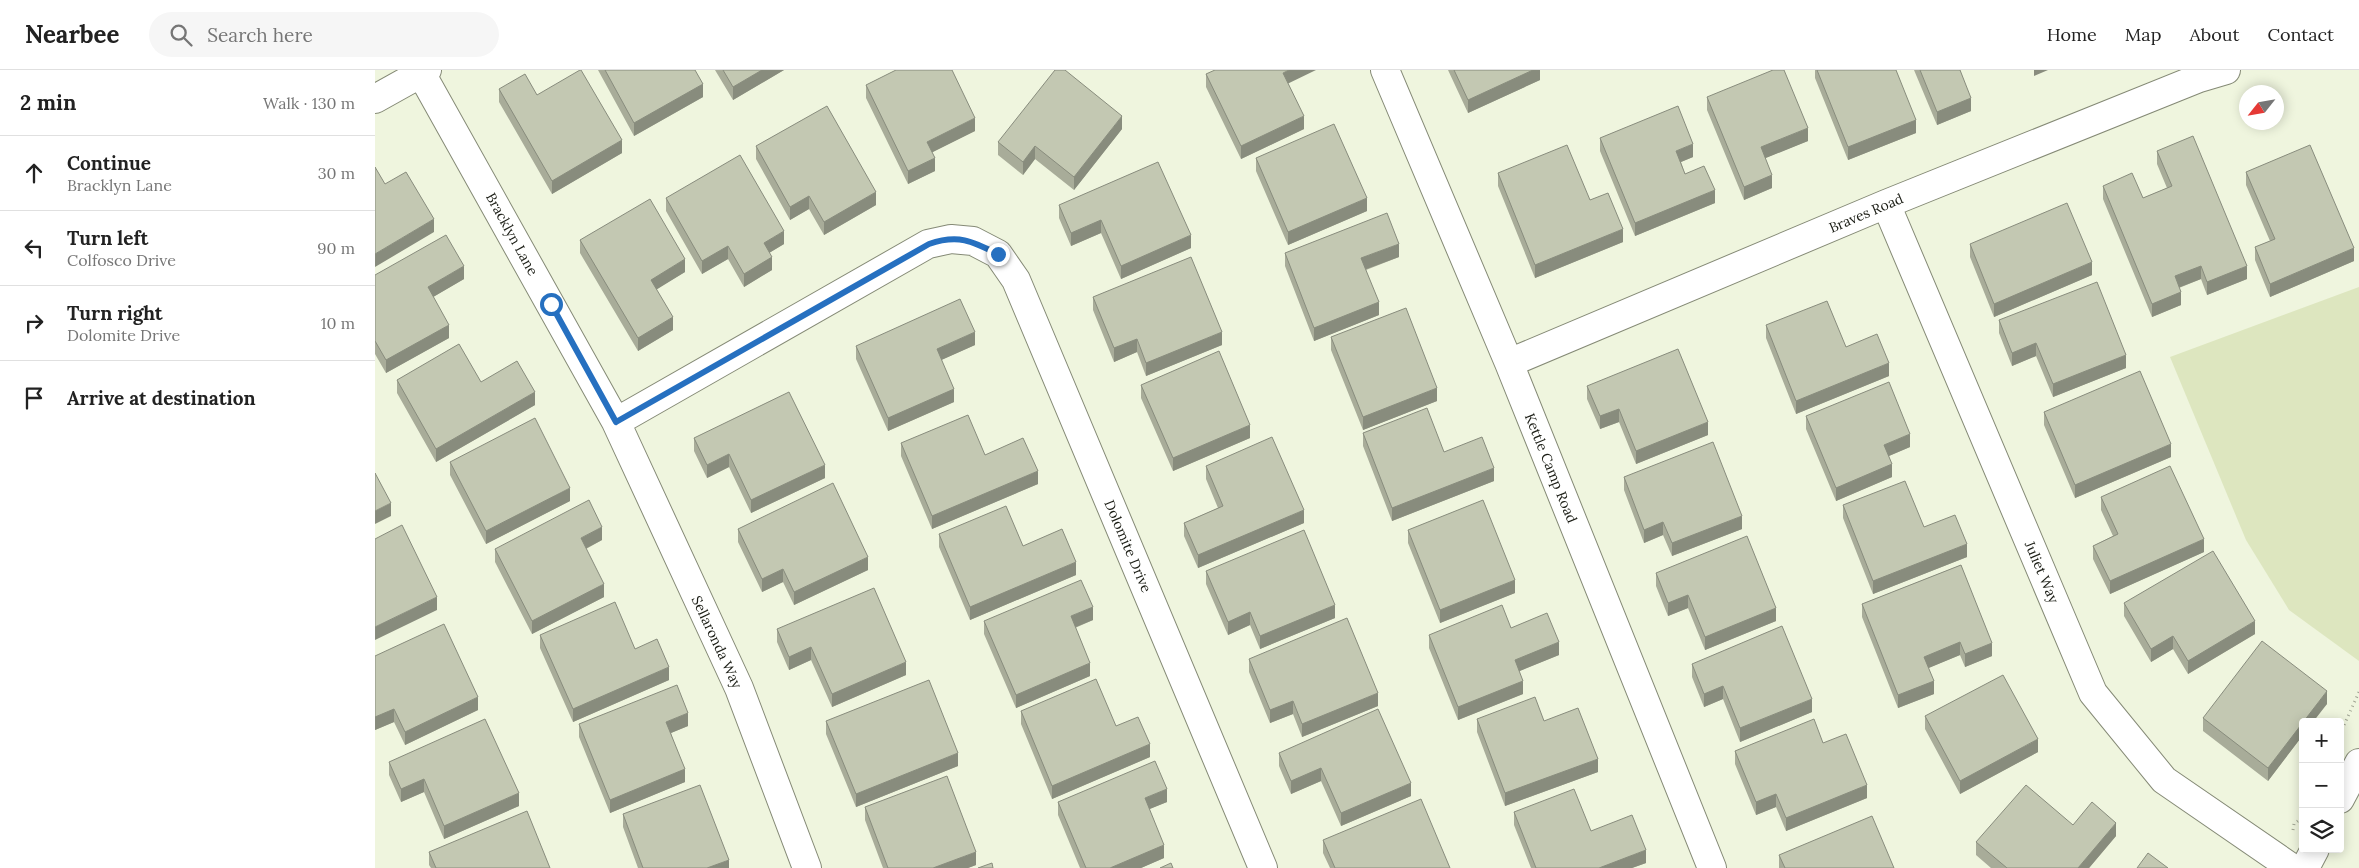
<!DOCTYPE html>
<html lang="en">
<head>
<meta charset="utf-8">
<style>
  body { margin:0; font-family:Lora,serif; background:#f6f6f6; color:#222 }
  .controls { position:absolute; right:15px; bottom:15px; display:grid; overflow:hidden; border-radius:5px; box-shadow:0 2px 12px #0003 }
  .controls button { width:45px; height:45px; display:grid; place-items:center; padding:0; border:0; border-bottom:1px solid #e0e0e0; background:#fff; color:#222; font:25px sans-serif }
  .compass { position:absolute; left:1864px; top:15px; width:45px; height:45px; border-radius:50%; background:#fff; box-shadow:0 2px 12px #0003; rotate:239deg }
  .stop { position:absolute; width:15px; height:15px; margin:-11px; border:4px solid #2670c0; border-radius:50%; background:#fff }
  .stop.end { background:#2670c0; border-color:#fff; box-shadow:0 1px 5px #0008 }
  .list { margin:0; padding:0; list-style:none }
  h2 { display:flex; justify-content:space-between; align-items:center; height:65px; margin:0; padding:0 20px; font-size:21px }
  h2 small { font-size:16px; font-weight:400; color:#767676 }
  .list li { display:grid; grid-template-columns:32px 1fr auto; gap:15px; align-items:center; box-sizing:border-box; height:75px; padding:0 20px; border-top:1px solid #e0e0e0 }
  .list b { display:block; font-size:19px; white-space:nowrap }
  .list p { margin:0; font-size:16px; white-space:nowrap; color:#767676 }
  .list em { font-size:16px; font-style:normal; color:#767676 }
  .icon { flex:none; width:28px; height:28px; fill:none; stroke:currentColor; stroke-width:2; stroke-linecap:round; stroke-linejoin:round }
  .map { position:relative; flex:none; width:1984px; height:798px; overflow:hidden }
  header { display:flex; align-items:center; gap:30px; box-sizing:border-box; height:70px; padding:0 25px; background:#fff; border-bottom:1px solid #e0e0e0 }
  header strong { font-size:24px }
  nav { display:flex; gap:28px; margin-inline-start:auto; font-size:18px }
  .search { width:350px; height:45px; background:#f6f6f6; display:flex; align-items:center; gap:12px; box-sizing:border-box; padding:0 18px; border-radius:28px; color:#767676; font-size:19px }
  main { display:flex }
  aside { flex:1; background:#fff }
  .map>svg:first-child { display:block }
  .green { fill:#dde6bf }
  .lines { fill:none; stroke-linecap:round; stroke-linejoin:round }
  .minor-casing { stroke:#858a76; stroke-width:30 }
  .tertiary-casing { stroke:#858a76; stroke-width:30 }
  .path { stroke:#a1a594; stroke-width:3; stroke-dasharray:1 4; stroke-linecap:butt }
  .minor { stroke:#fff; stroke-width:28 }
  .tertiary { stroke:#fff; stroke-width:28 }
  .wall { fill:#a8ac99 }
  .shaded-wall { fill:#888c7d }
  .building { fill:#c3c8b2; stroke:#888c7d }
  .route { stroke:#2670c0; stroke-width:6 }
  .labels { text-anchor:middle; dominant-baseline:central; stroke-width:4; stroke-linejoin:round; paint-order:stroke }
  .street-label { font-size:14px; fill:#1b1d15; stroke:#fff }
</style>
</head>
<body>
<header>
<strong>Nearbee</strong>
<div class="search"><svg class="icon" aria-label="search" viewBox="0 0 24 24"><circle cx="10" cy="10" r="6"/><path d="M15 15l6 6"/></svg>Search here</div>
<nav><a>Home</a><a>Map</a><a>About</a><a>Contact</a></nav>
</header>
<main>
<aside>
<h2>2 min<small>Walk · 130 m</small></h2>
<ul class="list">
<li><svg class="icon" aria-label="ahead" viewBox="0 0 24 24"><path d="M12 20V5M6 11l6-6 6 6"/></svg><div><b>Continue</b><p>Bracklyn Lane</p></div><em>30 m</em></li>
<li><svg class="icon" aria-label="left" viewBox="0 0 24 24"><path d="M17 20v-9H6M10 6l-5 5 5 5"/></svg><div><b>Turn left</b><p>Colfosco Drive</p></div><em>90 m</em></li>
<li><svg class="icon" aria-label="right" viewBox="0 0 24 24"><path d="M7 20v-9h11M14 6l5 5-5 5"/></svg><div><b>Turn right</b><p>Dolomite Drive</p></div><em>10 m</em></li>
<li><svg class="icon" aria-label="arrive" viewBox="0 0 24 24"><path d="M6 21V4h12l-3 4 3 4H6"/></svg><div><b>Arrive at destination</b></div></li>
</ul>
</aside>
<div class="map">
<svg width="1984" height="798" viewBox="0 0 1984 798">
  <rect width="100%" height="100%" fill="#eff5de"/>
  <!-- green -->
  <path class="green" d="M1984 217V591L1914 540 1871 470 1795 287Z"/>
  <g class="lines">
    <defs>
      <path id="minor" d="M1010 0 1134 293 1337 798
        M46 3 241 352 364 618 432 798
        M0 29 52 0
        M1511 134 1718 623 1789 710 1917 798
        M1134 293 1511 134 1824 8 1851 0
        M241 352 553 174 576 169 598 171 623 184 641 210 888 798"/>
      <path id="tertiary" d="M1965 729 1984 693
        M1930 798 1940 779"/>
    </defs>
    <!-- minor casing -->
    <use href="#minor" class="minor-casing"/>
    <!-- tertiary casing -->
    <use href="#tertiary" class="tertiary-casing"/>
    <!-- path -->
    <path class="path" d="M1965 664 1984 622
      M1918 760 1919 754 1928 747"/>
    <!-- minor -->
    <use href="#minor" class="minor"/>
    <!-- tertiary -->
    <use href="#tertiary" class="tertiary"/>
  </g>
  <!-- wall -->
  <path class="wall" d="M223 0H320L328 27 259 66Z
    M340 0H409L358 30Z
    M1073 0H1165V10L1093 43Z
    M1440 0H1521L1541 63 1473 90 1440 8Z
    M1539 0H1585L1596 41 1562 55Z
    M831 4 913 14 929 59 866 89 831 17Z
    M491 15 600 61 557 82 560 101 533 114 491 28Z
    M124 19 162 25 247 83 177 124 124 32Z
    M1332 27 1433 71 1390 88 1397 118 1369 130 1332 40Z
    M747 59 699 120 660 89 648 105 623 85V72Z
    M1225 68 1318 87 1306 92 1310 104 1340 133 1260 166 1225 81Z
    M381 76 501 135 449 165 434 139 415 150 381 89Z
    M1782 81 1872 209 1832 225 1826 209 1804 218 1806 235 1777 247 1728 129V116L1768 128 1792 118 1782 94Z
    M881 88 992 141 913 175 881 101Z
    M1871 102 1979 191 1895 227 1880 190V177L1895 171 1871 115Z
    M1123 103 1248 172 1160 208 1123 116Z
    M291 128 409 174 394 183 397 200 369 217 353 189 327 204 291 141Z
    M684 135 816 178 746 209 726 163 696 176 684 148Z
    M205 170 310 202 281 219 298 260 263 281 205 183Z
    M1595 174 1717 205 1619 247 1595 187Z
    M910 183 1024 187 991 200 1004 245 939 271 910 196Z
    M0 205 89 209 58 227 74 268 11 303 0 284Z
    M718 227 847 275 771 306 762 282 739 292 718 240Z
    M1624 250 1751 298 1678 327 1661 286 1637 296 1624 263Z
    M1391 255 1471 277 1514 306 1421 344 1391 268Z
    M956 267 1062 331 988 360 956 280Z
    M600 275 566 290 579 332 513 361 481 289V276Z
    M22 310 160 335 61 392 22 323Z
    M766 315 875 368 798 401 766 328Z
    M1212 316 1333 365 1261 394 1244 352 1225 359 1212 329Z
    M1669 342 1796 387 1700 428 1669 355Z
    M1431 346 1535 377 1514 386 1517 407 1461 431 1431 359Z
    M988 363 1069 382 1119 411 1017 451 988 376Z
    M319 368 450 408 376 443 354 397 332 408 319 381Z
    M526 373 663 414 557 459 526 386Z
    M75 392 195 431 111 474 75 405Z
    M831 396 929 453 823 498 809 466V453L843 438 831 409Z
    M1249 407 1367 459 1297 486 1288 465 1269 473 1249 420Z
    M1726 427 1829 482 1735 524 1718 489V476L1738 466 1726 440Z
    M1468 435 1592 487 1498 524 1468 448Z
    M363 459 493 500 419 535 408 512 387 522 363 472Z
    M1033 460 1140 523 1065 553 1033 473Z
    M564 464 648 476 701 505 595 550 564 477Z
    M227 470 211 479 229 527 157 564 120 492V479Z
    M1586 495 1617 586 1590 597 1585 585 1553 598 1559 624 1523 638 1487 547V534Z
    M831 501 960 548 885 579 875 555 853 565 831 514Z
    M1281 503 1401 551 1330 580 1313 538 1293 546 1281 516Z
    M1749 533 1880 564 1813 604 1798 579 1776 592 1749 546Z
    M718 550 700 558 715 606 641 638 609 564V551Z
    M1136 558 1184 585 1144 601 1148 624 1083 650 1054 578V565Z
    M402 559 531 605 457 637 436 590 414 600 402 572Z
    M165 565 294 610 198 652 165 578Z
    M0 586 103 640 30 675 19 652 0 660Z
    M874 589 1003 636 927 667 918 644 895 653 874 602Z
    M1317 594 1437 642 1365 672 1348 629 1329 637 1317 607Z
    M1952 634 1928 652V665L1893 711 1828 661V648Z
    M646 641 741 656 775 687 677 729 646 654Z
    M1550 646 1663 682 1585 724 1550 659Z
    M1102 649 1169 651 1223 702 1130 736 1102 662Z
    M451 651 583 696 481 737 451 664Z
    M204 654 313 656 296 663 310 712 235 743 204 667Z
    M1448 673 1492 728 1411 761 1401 737 1381 745 1360 694V681Z
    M904 683 1036 726 966 756 946 711 916 724 904 696Z
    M14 692 144 736 69 769 49 722 26 732 14 705Z
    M683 732H792L774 739 789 788 766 798H705L683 745Z
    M490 737 601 795 593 798H508L490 750Z
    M1139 742 1216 761 1271 793 1257 798H1156L1139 755Z
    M248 744 354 798H263L248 757Z
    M1698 755 1741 766 1714 798H1616L1601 785V772Z
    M948 770 1075 798H955L948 783Z
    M54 782 175 798H56L54 795Z
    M1404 785 1519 798H1404Z"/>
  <!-- shaded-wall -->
  <path class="shaded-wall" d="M387 0H409L358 30V17Z
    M914 0H941L908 16V3Z
    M1158 0H1165V10L1093 43V30Z
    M1659 0H1673L1659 6Z
    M328 14V27L259 66V53Z
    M1596 28V41L1562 55V42Z
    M747 46V59L699 120V107Z
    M929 46V59L866 89V76Z
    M600 48V61L552 85V72Z
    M1541 50V63L1473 90V77Z
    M1433 58V71L1386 90V77Z
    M247 70V83L177 124V111Z
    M1318 74V87L1301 94V81Z
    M660 76V89L648 105V92Z
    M560 88V101L533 114V101Z
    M1397 105V118L1369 130V117Z
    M1340 120V133L1260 166V153Z
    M501 122V135L449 165V152Z
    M434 126V139L415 150V137Z
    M992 128V141L913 175V162Z
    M59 149V162L0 197V184Z
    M726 150V163L696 176V163Z
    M1248 159V172L1160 208V195Z
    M409 161V174L389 186V173Z
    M816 165V178L746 209V196Z
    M1024 174V187L986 201V188Z
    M353 176V189L327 204V191Z
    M1979 178V191L1895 227V214Z
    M397 187V200L369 217V204Z
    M310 189V202L276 223V210Z
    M1717 192V205L1619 247V234Z
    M89 196V209L53 230V217Z
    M1826 196V209L1800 219V206Z
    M1872 196V209L1832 225V212Z
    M1806 222V235L1777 247V234Z
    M1004 232V245L939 271V258Z
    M298 247V260L263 281V268Z
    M74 255V268L11 303V290Z
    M600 262V275L562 292V279Z
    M847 262V275L771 306V293Z
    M762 269V282L739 292V278Z
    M1661 273V286L1637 296V283Z
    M1751 285V298L1678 327V314Z
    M1514 293V306L1421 344V331Z
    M1062 318V331L988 360V347Z
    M579 319V332L513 361V348Z
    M160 322V335L61 392V379Z
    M1244 339V352L1225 359V346Z
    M1333 352V365L1261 394V381Z
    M875 355V368L798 401V388Z
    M1535 364V377L1509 388V375Z
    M1796 374V387L1700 428V415Z
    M354 384V397L332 408V395Z
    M1517 394V407L1461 431V418Z
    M450 395V408L376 443V430Z
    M1119 398V411L1017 451V438Z
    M663 401V414L557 459V446Z
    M195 418V431L111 474V461Z
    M16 433V446L0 454V441Z
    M929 440V453L823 498V485Z
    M1367 446V459L1297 486V473Z
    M1288 452V465L1269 473V460Z
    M227 457V470L206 481V468Z
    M1829 469V482L1735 524V511Z
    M1592 474V487L1498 524V511Z
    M493 487V500L419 535V522Z
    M701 492V505L595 550V537Z
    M408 499V512L387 522V509Z
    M1140 510V523L1065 553V540Z
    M229 514V527L157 564V551Z
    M1313 525V538L1293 546V533Z
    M62 527V540L0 570V557Z
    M960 535V548L885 579V566Z
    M718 537V550L696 559V546Z
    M1401 538V551L1330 580V567Z
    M875 542V555L853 565V552Z
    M1880 551V564L1813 604V591Z
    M1798 566V579L1776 592V579Z
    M1184 572V585L1140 603V590Z
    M1585 572V585L1549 600V587Z
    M1617 573V586L1590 597V584Z
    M436 577V590L414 600V587Z
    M531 592V605L457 637V624Z
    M715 593V606L641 638V625Z
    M294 597V610L198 652V639Z
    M1148 611V624L1083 650V637Z
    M1559 611V624L1523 638V625Z
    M1348 616V629L1329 637V624Z
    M1952 621V634L1938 652H1928Z
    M1003 623V636L927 667V654Z
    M103 627V640L30 675V662Z
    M1437 629V642L1365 672V658Z
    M918 631V644L895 653V640Z
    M19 639V652L0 660V647Z
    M313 643V656L291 665V652Z
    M1928 652V665L1893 711V698Z
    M1663 669V682L1585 724V711Z
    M775 674V687L677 729V716Z
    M583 683V696L481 737V724Z
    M1223 689V702L1130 736V723Z
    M946 698V711L916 724V711Z
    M310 699V712L235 743V730Z
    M49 709V722L26 732V719Z
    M1036 713V726L966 756V743Z
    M1492 715V728L1411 761V748Z
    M792 719V732L770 741V728Z
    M144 723V736L69 769V756Z
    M1401 724V737L1381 745V732Z
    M1741 753V766L1714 798H1703Z
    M789 775V788L766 798H735Z
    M1271 780V793L1257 798H1224Z
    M601 782V795L593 798H558Z
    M354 790V798H332Z"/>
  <!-- building -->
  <path class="building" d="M205 0H206L247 70 177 111 124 19 150 4 162 25Z
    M230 0H320L328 14 259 53Z
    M348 0H387L358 17Z
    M521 0H577L600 48 552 72 560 88 533 101 491 15Z
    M680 0H690L747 46 699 107 660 76 648 92 623 72Z
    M840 0H914L908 3 929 46 866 76 831 4Z
    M1079 0H1158L1093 30Z
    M1398 0H1409L1433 58 1386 77 1397 105 1369 117 1332 27Z
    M1442 0H1521L1541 50 1473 77Z
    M1545 0H1585L1596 28 1562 42Z
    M452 36 501 122 449 152 434 126 415 137 381 76Z
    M1303 36 1318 74 1301 81 1310 104 1329 96 1340 120 1260 153 1225 68Z
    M959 54 992 128 913 162 881 88Z
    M1818 66 1872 196 1832 212 1826 196 1800 206 1806 222 1777 234 1728 116 1757 103 1768 128 1797 116 1782 81Z
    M1192 75 1215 130 1233 123 1248 159 1160 195 1123 103Z
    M1935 75 1979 178 1895 214 1880 177 1900 169 1871 102Z
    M365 85 409 161 389 173 397 187 369 204 353 176 327 191 291 128Z
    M783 92 816 165 746 196 726 150 696 163 684 135Z
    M0 97 10 114 31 102 59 149 0 184Z
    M275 129 310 189 276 210 298 247 263 268 205 170Z
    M1692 133 1717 192 1619 234 1595 174Z
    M1012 143 1024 174 986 188 1004 232 939 258 910 183Z
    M71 165 89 196 53 217 74 255 11 290 0 271V205Z
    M816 187 847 262 771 293 762 269 739 278 718 227Z
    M1722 212 1751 285 1678 314 1661 273 1637 283 1624 250Z
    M585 229 600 262 562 279 579 319 513 348 481 276Z
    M1452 231 1471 277 1502 264 1514 293 1421 331 1391 255Z
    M1031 238 1062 318 988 347 956 267Z
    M84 274 106 312 142 291 160 322 61 379 22 310Z
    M1303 279 1333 352 1261 381 1244 339 1225 346 1212 316Z
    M844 281 875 355 798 388 766 315Z
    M1765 301 1796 374 1700 415 1669 342Z
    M1514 312 1535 364 1509 375 1517 394 1461 418 1431 346Z
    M414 322 450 395 376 430 354 384 332 395 319 368Z
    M1052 338 1069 382 1107 367 1119 398 1017 438 988 363Z
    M593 345 610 385 648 368 663 401 557 446 526 373Z
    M160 348 195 418 111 461 75 392Z
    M897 367 929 440 823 485 809 453 848 436 831 396Z
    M1338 372 1367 446 1297 473 1288 452 1269 460 1249 407Z
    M1795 396 1829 469 1735 511 1718 476 1743 464 1726 427Z
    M0 403 16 433 0 441Z
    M1530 411 1549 457 1580 445 1592 474 1498 511 1468 435Z
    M458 413 493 487 419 522 408 499 387 509 363 459Z
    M214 430 227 457 206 468 229 514 157 551 120 479Z
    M1108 430 1140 510 1065 540 1033 460Z
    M631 436 648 476 687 459 701 492 595 537 564 464Z
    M27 455 62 527 0 557V469Z
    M929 460 960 535 885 566 875 542 853 552 831 501Z
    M1372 466 1401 538 1330 567 1313 525 1293 533 1281 503Z
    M1838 481 1880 551 1813 591 1798 566 1776 579 1749 533Z
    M1586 495 1617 573 1590 584 1585 572 1549 587 1559 611 1523 625 1487 534Z
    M706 510 718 537 696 546 715 593 641 625 609 551Z
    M499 518 531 592 457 624 436 577 414 587 402 559Z
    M240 532 260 579 282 569 294 597 198 639 165 565Z
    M1127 535 1136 558 1172 543 1184 572 1140 590 1148 611 1083 637 1054 565Z
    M972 548 1003 623 927 654 918 631 895 640 874 589Z
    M69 554 103 627 30 662 19 639 0 647V586Z
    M1407 556 1437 629 1365 658 1348 616 1329 624 1317 594Z
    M1887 571 1952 621 1893 698 1828 648Z
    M1628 605 1663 669 1585 711 1550 646Z
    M721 609 741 656 763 647 775 674 677 716 646 641Z
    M554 610 583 683 481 724 451 651Z
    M302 615 313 643 291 652 310 699 235 730 204 654Z
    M1160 627 1169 651 1203 638 1223 689 1130 723 1102 649Z
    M1003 639 1036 713 966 743 946 698 916 711 904 683Z
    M110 649 144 723 69 756 49 709 26 719 14 692Z
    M1439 649 1448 673 1471 664 1492 715 1411 748 1401 724 1381 732 1360 681Z
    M780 691 792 719 770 728 789 775 735 798H711L683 732Z
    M572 706 601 782 558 798H513L490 737Z
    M325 715 354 790 332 798H268L248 744Z
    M1651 715 1698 755 1717 732 1741 753 1703 798H1632L1601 772Z
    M1199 719 1216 761 1257 745 1271 780 1224 798H1161L1139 742Z
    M1046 729 1075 798H960L948 770Z
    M152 741 175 798H61L54 782Z
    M1497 746 1519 798H1410L1404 785Z
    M1773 783 1793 798H1762Z
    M617 793 618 798H603Z
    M796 793 798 798H785Z"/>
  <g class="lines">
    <!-- route -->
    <path class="route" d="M176 234 241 352 554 174C583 164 597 171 623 184"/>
  </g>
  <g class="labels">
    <!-- street labels -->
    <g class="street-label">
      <text transform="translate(1491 143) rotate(-23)">Braves Road</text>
      <text transform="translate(137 164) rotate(61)">Bracklyn Lane</text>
      <text transform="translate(1176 398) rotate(68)">Kettle Camp Road</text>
      <text transform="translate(753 476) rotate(67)">Dolomite Drive</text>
      <text transform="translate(1667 502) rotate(67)">Juliet Way</text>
      <text transform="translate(342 572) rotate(65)">Sellaronda Way</text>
    </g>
  </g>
</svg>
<div class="controls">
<button>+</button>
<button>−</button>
<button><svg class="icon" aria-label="layers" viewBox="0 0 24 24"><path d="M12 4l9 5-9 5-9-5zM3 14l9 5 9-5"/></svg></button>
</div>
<svg class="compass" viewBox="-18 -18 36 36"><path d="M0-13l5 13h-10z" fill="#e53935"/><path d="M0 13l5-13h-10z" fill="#767676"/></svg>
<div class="stop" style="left:176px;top:234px"></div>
<div class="stop end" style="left:623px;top:184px"></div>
</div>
</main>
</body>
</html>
